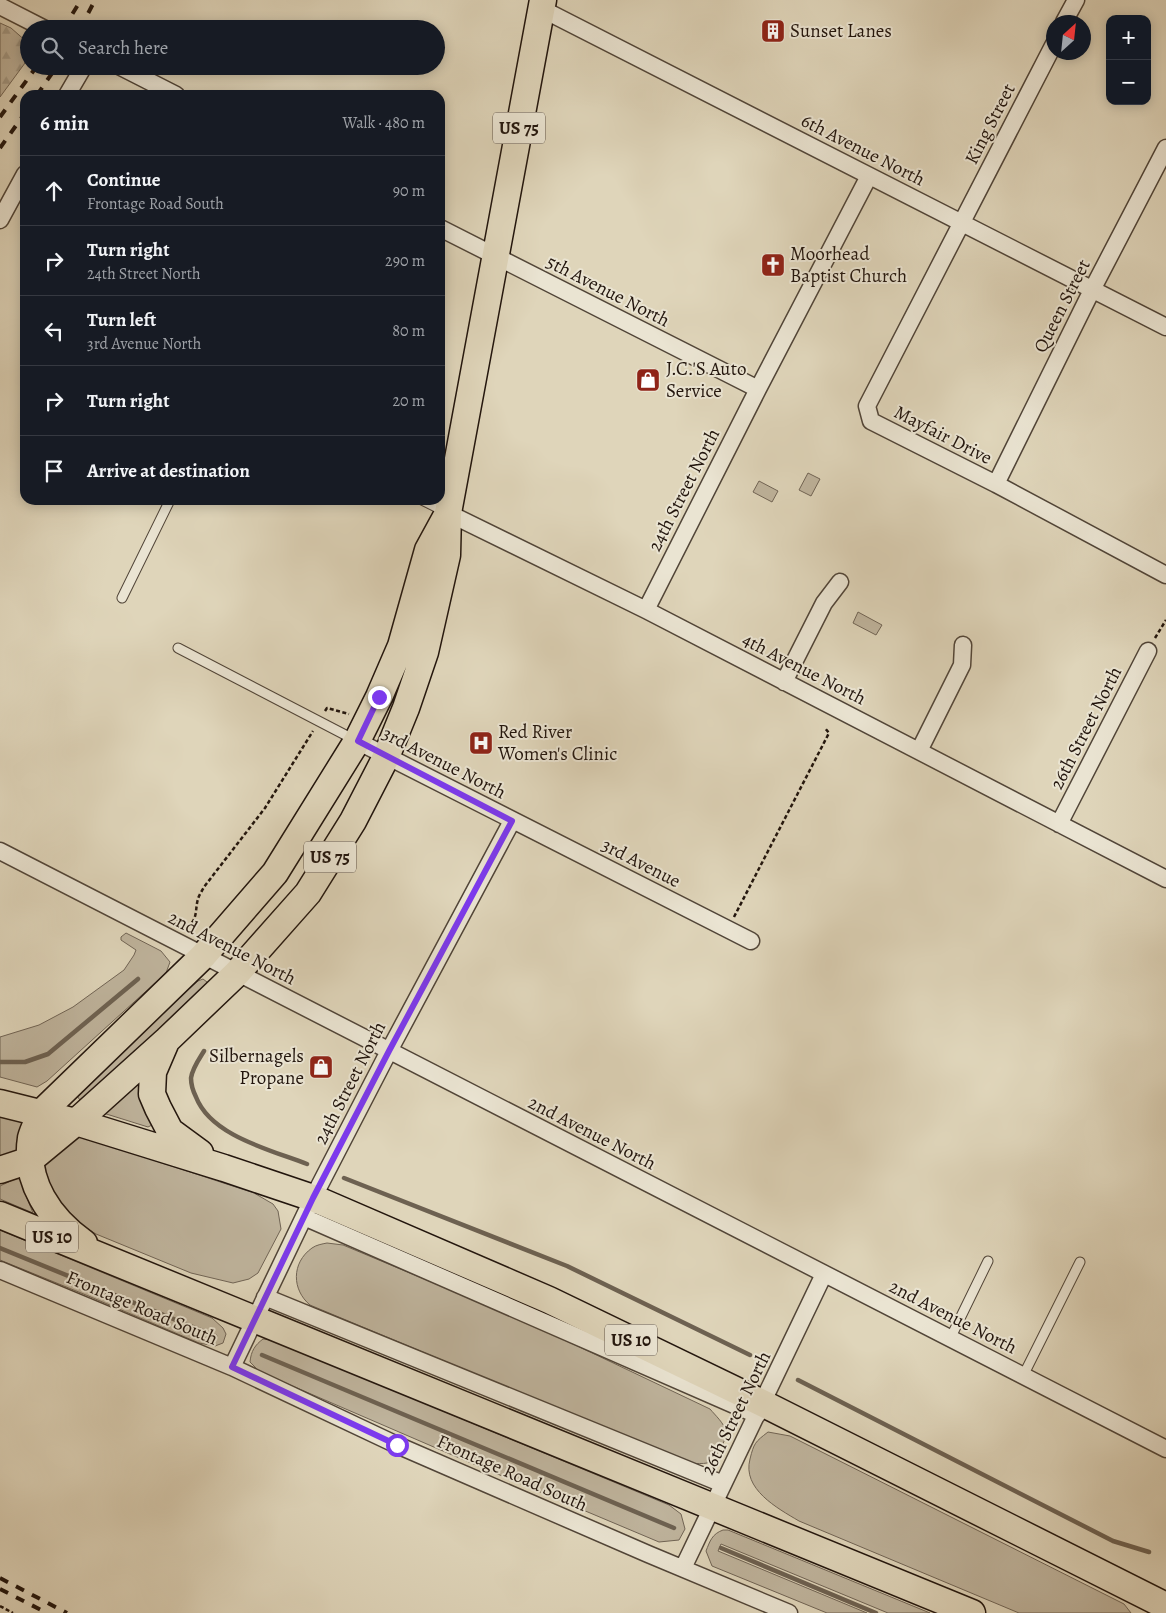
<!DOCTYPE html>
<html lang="en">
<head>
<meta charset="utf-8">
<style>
  body { margin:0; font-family:Alegreya,serif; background:#20242c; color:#f1f3f6 }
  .controls { position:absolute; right:15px; top:15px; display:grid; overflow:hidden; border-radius:10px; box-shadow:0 2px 12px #0003 }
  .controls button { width:45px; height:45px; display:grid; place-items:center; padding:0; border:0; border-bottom:1px solid #363941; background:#171b24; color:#f1f3f6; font:25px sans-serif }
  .compass { position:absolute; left:1046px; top:15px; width:45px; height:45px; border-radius:50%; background:#171b24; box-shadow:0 2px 12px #0003; rotate:27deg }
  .stop { position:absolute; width:15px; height:15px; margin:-11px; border:4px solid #7c3aed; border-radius:50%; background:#fff }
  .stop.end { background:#7c3aed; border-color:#fff; box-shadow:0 1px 5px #0008 }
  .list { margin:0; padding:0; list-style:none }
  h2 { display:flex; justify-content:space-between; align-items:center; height:65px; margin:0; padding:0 20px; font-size:21px }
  h2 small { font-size:16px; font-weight:400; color:#9ea1a6 }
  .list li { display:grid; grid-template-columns:32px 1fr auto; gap:15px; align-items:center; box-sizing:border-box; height:70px; padding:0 20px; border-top:1px solid #363941 }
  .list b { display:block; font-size:19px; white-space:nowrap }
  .list p { margin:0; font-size:16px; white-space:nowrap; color:#9ea1a6 }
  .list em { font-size:16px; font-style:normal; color:#9ea1a6 }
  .icon { flex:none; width:28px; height:28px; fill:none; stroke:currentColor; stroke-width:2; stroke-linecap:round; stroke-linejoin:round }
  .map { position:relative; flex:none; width:1166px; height:1613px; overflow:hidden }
  .search { position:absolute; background:#171b24; box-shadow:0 2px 12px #0003; left:20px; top:20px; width:425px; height:55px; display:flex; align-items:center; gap:12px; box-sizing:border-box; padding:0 18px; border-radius:28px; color:#9ea1a6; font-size:19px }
  .panel { position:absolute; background:#171b24; box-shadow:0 2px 12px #0003; left:20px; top:90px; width:425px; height:415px; border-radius:15px }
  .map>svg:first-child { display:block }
  .green { fill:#bfb49d; stroke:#706455 }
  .forest { fill:url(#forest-firs); stroke:#706455 }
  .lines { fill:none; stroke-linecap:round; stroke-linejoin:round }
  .stream { stroke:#6d6151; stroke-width:4.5 }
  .lane-casing { stroke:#514538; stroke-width:11 }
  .street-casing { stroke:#514538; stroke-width:19 }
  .primary-casing { stroke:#22150d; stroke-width:29 }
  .path { stroke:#22150d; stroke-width:2.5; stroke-dasharray:4 2.5; stroke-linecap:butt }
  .lane { stroke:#eae4d2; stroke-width:9 }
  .street { stroke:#eae4d2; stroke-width:16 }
  .primary { stroke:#dfd5ba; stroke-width:26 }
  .rail { stroke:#22150d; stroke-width:4; stroke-dasharray:9 9; stroke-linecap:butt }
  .route { stroke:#7c3aed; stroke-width:6 }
  .labels { text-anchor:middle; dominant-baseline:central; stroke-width:4; stroke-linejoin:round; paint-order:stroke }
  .shield { fill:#eae4d2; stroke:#5e5348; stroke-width:1 }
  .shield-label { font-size:18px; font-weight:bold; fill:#22150d }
  .poi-label { font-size:19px; fill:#22150d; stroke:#eae4d2; text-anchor:start }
  .street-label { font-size:19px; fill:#22150d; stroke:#eae4d2 }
</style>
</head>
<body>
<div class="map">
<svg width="1166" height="1613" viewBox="0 0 1166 1613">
  <defs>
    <pattern id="forest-firs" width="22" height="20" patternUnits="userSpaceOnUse" patternTransform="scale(1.25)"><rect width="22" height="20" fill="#bfb49d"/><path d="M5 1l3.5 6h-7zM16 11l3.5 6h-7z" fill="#a49a86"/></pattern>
  </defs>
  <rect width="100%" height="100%" fill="#dfd5ba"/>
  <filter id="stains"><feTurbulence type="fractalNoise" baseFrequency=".004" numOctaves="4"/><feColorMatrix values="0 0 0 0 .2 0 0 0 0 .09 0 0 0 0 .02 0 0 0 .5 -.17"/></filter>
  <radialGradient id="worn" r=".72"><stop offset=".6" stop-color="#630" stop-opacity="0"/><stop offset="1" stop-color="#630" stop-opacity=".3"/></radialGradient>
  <!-- green -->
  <path class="green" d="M808 473 820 479 811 496 799 490Z
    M759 481 778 491 772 502 753 492Z
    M858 612 882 625 876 635 853 623Z
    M126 933 161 951 170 962 166 973 47 1081 37 1087 0 1077V1037L39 1025 73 1007 124 970 134 955 136 950 121 940V937Z
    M203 979 207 982 205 989 83 1105 74 1091 198 981Z
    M141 1078 152 1125 148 1127 100 1112Z
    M0 1113 25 1120 16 1153 0 1160Z
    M80 1136 254 1193 273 1204 278 1211 281 1229 258 1273 249 1279 233 1283 191 1273 96 1234 69 1217 44 1177 42 1163 59 1154 74 1138Z
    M19 1177 22 1178 23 1188 33 1213 0 1199V1186Z
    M0 1230 212 1318 223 1328 226 1334 223 1343 215 1346 199 1343 86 1295 0 1260Z
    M327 1243 343 1245 527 1322 710 1409C715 1415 725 1424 726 1432 726 1442 716 1459 707 1463 703 1464 696 1463 691 1464L310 1305C292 1290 291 1263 312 1248 316 1245 322 1244 327 1243Z
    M263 1339 272 1340 294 1349 669 1505 681 1514 685 1529 679 1540 659 1542 450 1454 260 1372 250 1362C251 1351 255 1345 263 1339Z
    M768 1432 790 1436 1124 1604 1131 1613H1019L799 1521C777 1508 742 1489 750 1459 754 1443 755 1442 768 1432Z
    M723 1530H728L930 1613H888L721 1544 718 1551 867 1613H827L712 1566 706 1551C710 1541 712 1534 723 1530Z"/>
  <!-- forest -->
  <path class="forest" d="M0 23 11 28 27 42 25 63 0 97Z"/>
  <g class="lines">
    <!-- stream -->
    <path class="stream" d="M204 1051C199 1059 192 1069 191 1078 191 1084 193 1091 196 1097 211 1136 271 1150 307 1164
      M0 1062H25L48 1054 138 979
      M344 1178 567 1266 750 1355
      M0 1248 215 1336
      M262 1355 674 1528
      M798 1380 1113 1541 1149 1552
      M721 1548 876 1613"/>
    <defs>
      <path id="lane" d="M422 500 446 512
        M122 598 170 500
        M178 648 355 740
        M950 1339 988 1261
        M1023 1376 1080 1262"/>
      <path id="street" d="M0 6 45 29
        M542 9 1166 327
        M1064 22 1076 0
        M1054 44 867 406 871 421 996 484 1166 575
        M119 66 176 95
        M67 95 84 66
        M0 220 25 174
        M440 228 758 389
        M996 484 1092 290 1166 148
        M448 513 646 610 1166 879
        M646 610 758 389 869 176
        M784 682 824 603 840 582
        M357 741 751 941
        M919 751 962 665 963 645
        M1059 824 1148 651
        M0 851 1166 1449
        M304 1217 757 1415
        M0 1270 232 1367 397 1445 648 1554 789 1613
        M265 1297 723 1484
        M232 1367 313 1198 389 1051 512 821
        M683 1568 824 1274"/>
      <path id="primary" d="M165 1044 153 1072 152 1094 158 1108 170 1131 200 1153
        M0 1103 76 1122 224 1168 313 1198 549 1300 762 1403 1166 1606
        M0 1170 30 1160 76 1122 167 1040 237 973 308 893 353 821 386 757 406 708 425 652 447 555 448 513 543 0
        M0 1215 972 1613
        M84 1243C50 1219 24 1182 31 1138 33 1130 38 1121 41 1113L203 956 275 873 357 741 379 697 401 646 428 550 446 517"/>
    </defs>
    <!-- lane casing -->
    <use href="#lane" class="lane-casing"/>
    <!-- street casing -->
    <use href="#street" class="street-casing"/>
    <!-- primary casing -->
    <use href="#primary" class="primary-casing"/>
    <!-- path -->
    <path class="path" d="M1155 638 1166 620
      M325 711 327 708 349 714
      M734 917 829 733 825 728
      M175 920 188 926C198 920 195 908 198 899 199 895 202 891 204 887L265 808 313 731
      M0 1606 13 1613"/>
    <!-- lane -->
    <use href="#lane" class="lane"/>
    <!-- street -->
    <use href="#street" class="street"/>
    <!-- primary -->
    <use href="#primary" class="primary"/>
    <!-- rail -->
    <path class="rail" d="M63 29 81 0
      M80 29 95 0
      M37 95 57 66
      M0 117 37 66
      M0 148 25 113
      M0 1578 67 1613
      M0 1589 47 1613"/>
  </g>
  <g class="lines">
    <!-- route -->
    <path class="route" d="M379 697 358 741 512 821 389 1051 313 1198 232 1367 397 1445"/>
  </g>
  <!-- icons -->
  <defs>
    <symbol id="building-square" viewBox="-11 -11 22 22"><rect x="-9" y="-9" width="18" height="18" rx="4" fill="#8f2418" stroke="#eae4d2"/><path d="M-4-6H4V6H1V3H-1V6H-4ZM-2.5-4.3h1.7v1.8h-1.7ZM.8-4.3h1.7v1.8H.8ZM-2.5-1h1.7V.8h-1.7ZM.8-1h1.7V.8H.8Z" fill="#fff"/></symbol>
    <symbol id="church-square" viewBox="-11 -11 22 22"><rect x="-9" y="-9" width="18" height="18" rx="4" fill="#8f2418" stroke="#eae4d2"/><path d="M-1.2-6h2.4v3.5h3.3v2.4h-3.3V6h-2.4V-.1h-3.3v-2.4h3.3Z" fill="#fff"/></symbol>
    <symbol id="shop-square" viewBox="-11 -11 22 22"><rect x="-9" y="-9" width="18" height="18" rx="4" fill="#8f2418" stroke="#eae4d2"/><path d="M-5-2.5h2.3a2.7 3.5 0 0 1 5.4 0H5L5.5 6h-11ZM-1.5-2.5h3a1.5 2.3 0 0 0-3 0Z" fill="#fff"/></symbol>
    <symbol id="hospital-square" viewBox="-11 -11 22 22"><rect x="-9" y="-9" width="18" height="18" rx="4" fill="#8f2418" stroke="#eae4d2"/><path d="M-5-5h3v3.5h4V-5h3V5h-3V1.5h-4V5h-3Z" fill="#fff"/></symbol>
  </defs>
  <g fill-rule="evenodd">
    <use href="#building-square" x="759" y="17" width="28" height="28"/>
    <use href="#church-square" x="759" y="251" width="28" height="28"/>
    <use href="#shop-square" x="634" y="366" width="28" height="28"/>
    <use href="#hospital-square" x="467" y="729" width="28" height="28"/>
    <use href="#shop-square" x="307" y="1053" width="28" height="28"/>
  </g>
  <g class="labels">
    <!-- shield labels -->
    <g class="shield">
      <rect x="493" y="112.5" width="52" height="31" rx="4"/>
      <rect x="304" y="841.5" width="52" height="31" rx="4"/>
      <rect x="26" y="1221.5" width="52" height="31" rx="4"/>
      <rect x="605" y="1324.5" width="52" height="31" rx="4"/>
    </g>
    <g class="shield-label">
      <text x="519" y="128">US 75</text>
      <text x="330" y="857">US 75</text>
      <text x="52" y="1237">US 10</text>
      <text x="631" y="1340">US 10</text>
    </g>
    <!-- poi labels -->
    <g class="poi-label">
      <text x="790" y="31">Sunset Lanes</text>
      <text x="790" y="254">Moorhead<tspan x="790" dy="22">Baptist Church</tspan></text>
      <text x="666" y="369">J.C.'S Auto<tspan x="666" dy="22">Service</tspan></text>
      <text x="498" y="732">Red River<tspan x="498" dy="22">Women's Clinic</tspan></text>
      <text x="304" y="1056" text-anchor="end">Silbernagels<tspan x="304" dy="22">Propane</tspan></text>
    </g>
    <!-- street labels -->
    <g class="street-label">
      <text transform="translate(990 124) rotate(-63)">King Street</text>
      <text transform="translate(863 150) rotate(27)">6th Avenue North</text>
      <text transform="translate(608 291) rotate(27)">5th Avenue North</text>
      <text transform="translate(1062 306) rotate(-63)">Queen Street</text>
      <text transform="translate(943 435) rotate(27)">Mayfair Drive</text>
      <text transform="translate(684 490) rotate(-63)">24th Street North</text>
      <text transform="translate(804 669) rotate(27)">4th Avenue North</text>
      <text transform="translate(1086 728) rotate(-63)">26th Street North</text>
      <text transform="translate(444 763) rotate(27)">3rd Avenue North</text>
      <text transform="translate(641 863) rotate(27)">3rd Avenue</text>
      <text transform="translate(232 948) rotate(27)">2nd Avenue North</text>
      <text transform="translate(350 1083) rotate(-63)">24th Street North</text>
      <text transform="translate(592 1133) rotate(27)">2nd Avenue North</text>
      <text transform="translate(142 1308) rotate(23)">Frontage Road South</text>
      <text transform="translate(953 1317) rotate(27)">2nd Avenue North</text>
      <text transform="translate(736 1413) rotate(-64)">26th Street North</text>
      <text transform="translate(512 1473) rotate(24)">Frontage Road South</text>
    </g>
  </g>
  <rect width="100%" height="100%" filter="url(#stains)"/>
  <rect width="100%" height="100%" fill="url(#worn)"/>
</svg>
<div class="controls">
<button>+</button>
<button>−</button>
</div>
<svg class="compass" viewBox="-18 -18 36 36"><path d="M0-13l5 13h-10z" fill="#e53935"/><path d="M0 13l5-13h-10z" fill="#9ea1a6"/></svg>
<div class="stop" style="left:397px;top:1445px"></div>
<div class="stop end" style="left:379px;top:697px"></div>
<div class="search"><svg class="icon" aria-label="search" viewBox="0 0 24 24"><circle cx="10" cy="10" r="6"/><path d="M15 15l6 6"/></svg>Search here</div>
<section class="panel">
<h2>6 min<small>Walk · 480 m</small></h2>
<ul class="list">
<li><svg class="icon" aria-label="ahead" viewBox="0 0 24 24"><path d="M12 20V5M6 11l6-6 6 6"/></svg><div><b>Continue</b><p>Frontage Road South</p></div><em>90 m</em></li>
<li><svg class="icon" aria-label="right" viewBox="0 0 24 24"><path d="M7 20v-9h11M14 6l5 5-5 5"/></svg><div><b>Turn right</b><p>24th Street North</p></div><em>290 m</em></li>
<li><svg class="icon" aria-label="left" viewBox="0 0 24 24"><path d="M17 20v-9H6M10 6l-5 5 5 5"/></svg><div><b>Turn left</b><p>3rd Avenue North</p></div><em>80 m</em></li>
<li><svg class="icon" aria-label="right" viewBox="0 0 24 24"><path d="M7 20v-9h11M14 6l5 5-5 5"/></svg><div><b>Turn right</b></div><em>20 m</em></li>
<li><svg class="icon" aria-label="arrive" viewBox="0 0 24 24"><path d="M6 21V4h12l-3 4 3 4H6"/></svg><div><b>Arrive at destination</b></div></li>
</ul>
</section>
</div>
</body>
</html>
